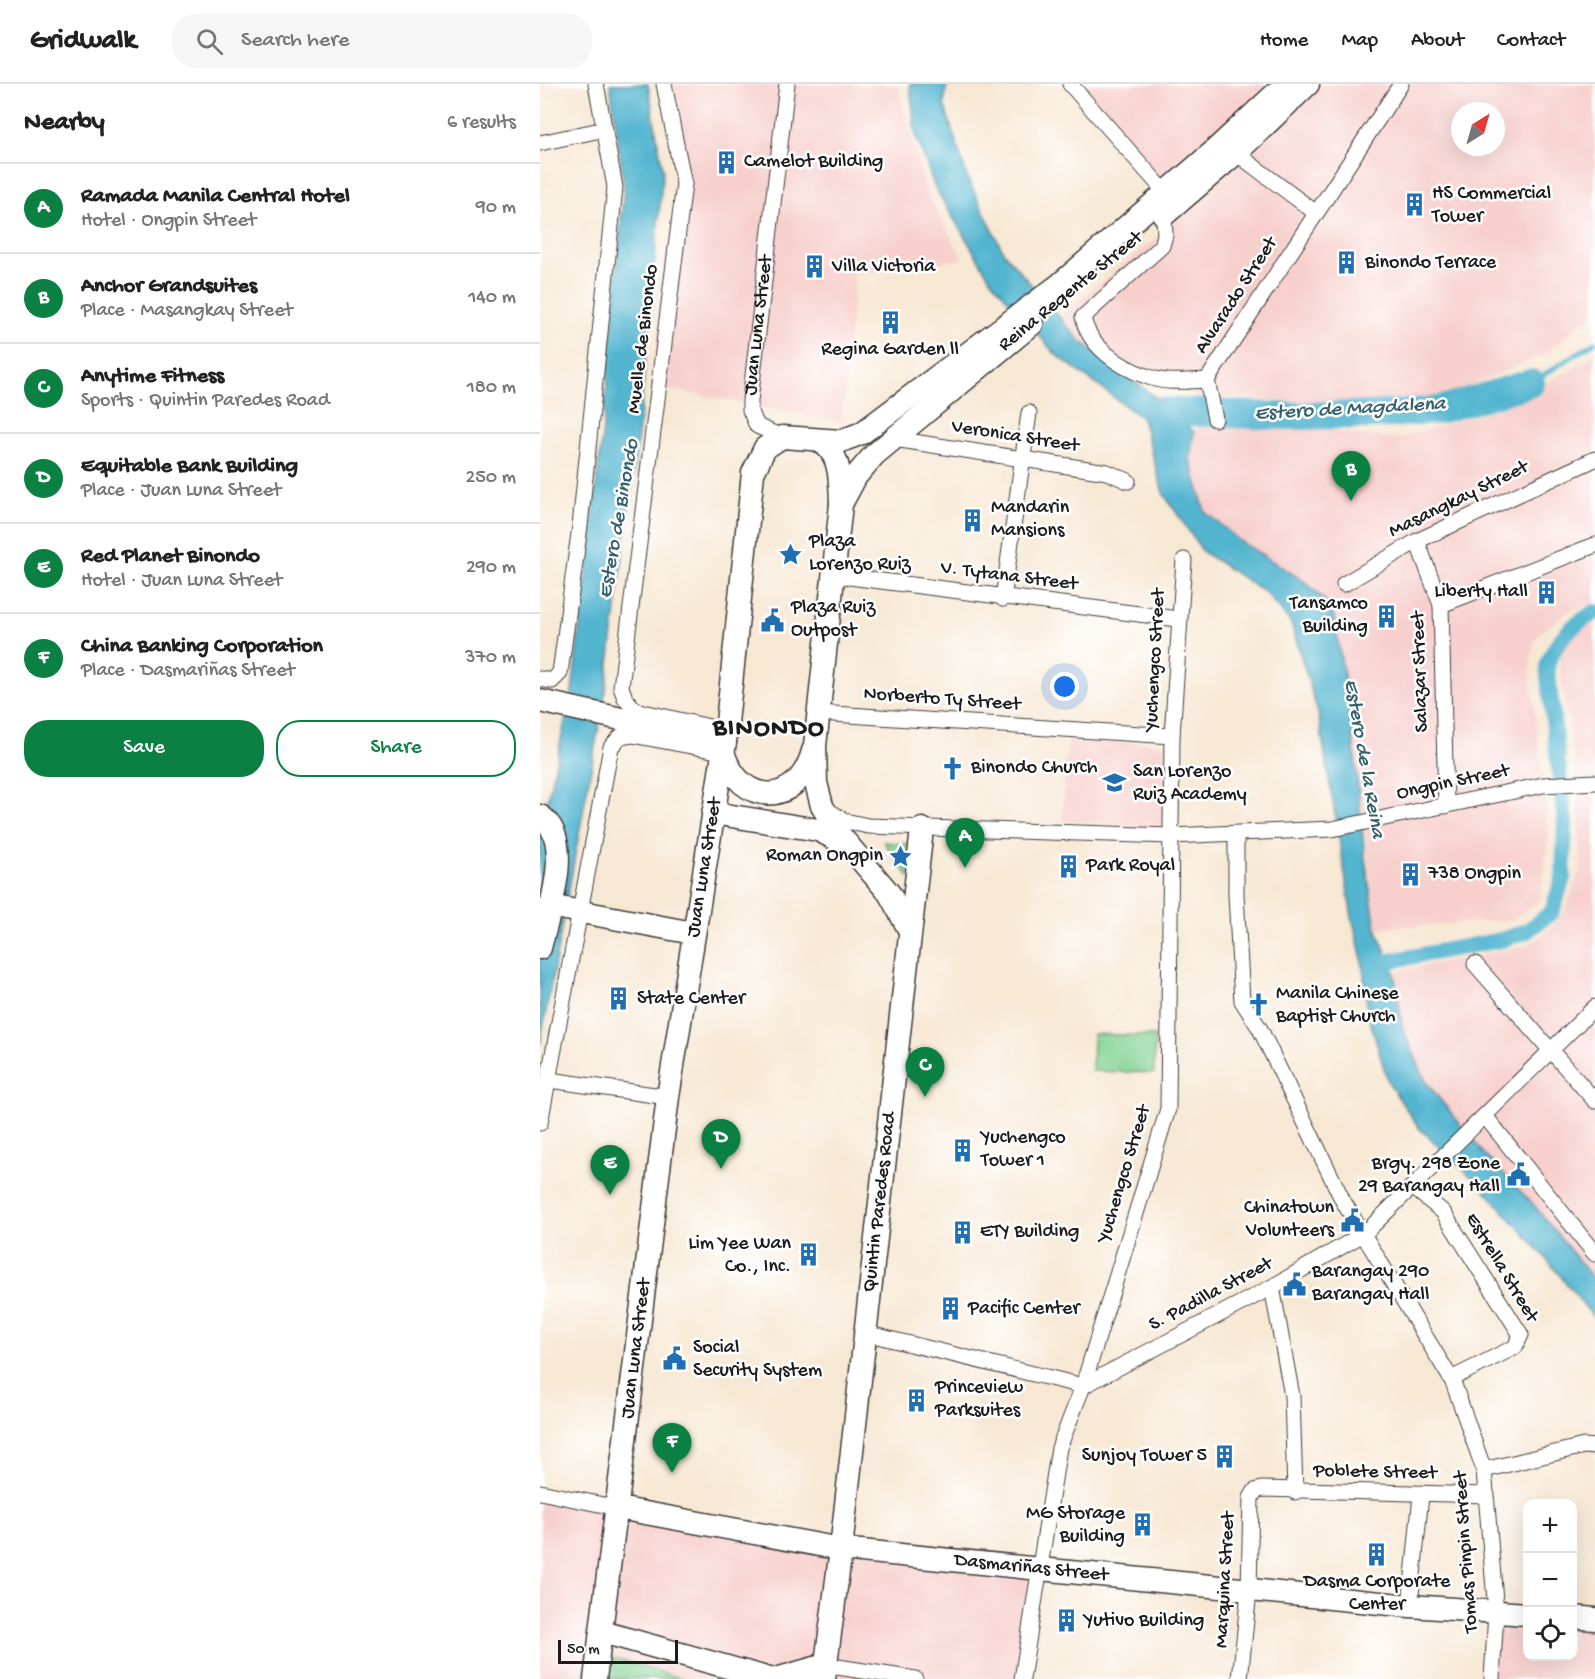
<!DOCTYPE html>
<html lang="en">
<head>
<meta charset="utf-8">
<style>
  body { margin:0; font-family:"Gochi Hand",sans-serif; background:#f6f6f6; color:#222 }
  .controls { position:absolute; right:18px; bottom:18px; display:grid; overflow:hidden; border-radius:12px; box-shadow:0 6px 24px #0002 }
  .controls button { width:54px; height:54px; display:grid; place-items:center; padding:0; border:0; border-bottom:2px solid #e0e0e0; background:#fff; color:#222; font:30px sans-serif }
  .compass { position:absolute; left:911px; top:18px; width:54px; height:54px; border-radius:50%; background:#fff; box-shadow:0 6px 24px #0002; rotate:37deg }
  .scale { position:absolute; left:18px; bottom:15px; width:120px; box-sizing:border-box; padding-left:6px; border:3px solid #1c1c1c; border-top:0; font-size:16px; line-height:21px; white-space:nowrap; color:#1c1c1c; -webkit-text-stroke:4px #fff; paint-order:stroke }
  .you { position:absolute; left:525px; top:603px; width:21px; height:21px; margin:-15px; border:4px solid #fff; border-radius:50%; background:#1a73e8; box-shadow:0 0 0 9px #1a73e833 }
  .badge { display:grid; place-items:center; width:39px; height:39px; border-radius:50%; background:#0b8043; color:#fff; font-size:20px; font-weight:700 }
  .pin { position:absolute; translate:-50% -50px; filter:drop-shadow(0 2px 3px #0008) }
  .pin::after { content:''; position:absolute; top:32px; width:21px; height:18px; background:inherit; clip-path:polygon(0 0,100% 0,50% 100%) }
  .list { margin:0; padding:0; list-style:none }
  h2 { display:flex; justify-content:space-between; align-items:center; height:78px; margin:0; padding:0 24px; font-size:26px }
  h2 small { font-size:20px; font-weight:400; color:#767676 }
  .list li { display:grid; grid-template-columns:39px 1fr auto; gap:18px; align-items:center; box-sizing:border-box; height:90px; padding:0 24px; border-top:2px solid #e0e0e0 }
  .list b { display:block; font-size:22px; white-space:nowrap }
  .list p { margin:0; font-size:20px; white-space:nowrap; color:#767676 }
  .list em { font-size:20px; font-style:normal; color:#767676 }
  .actions { display:flex; gap:12px; padding:18px 24px }
  .actions a { flex:1; padding:14px 0; border:2px solid #0b8043; border-radius:24px; text-align:center; font-size:21px; color:#0b8043 }
  .actions .main { background:#0b8043; color:#fff }
  .icon { flex:none; width:33px; height:33px; fill:none; stroke:currentColor; stroke-width:2; stroke-linecap:round; stroke-linejoin:round }
  .map { position:relative; flex:none; width:1055px; height:1595px; overflow:hidden }
  header { display:flex; align-items:center; gap:36px; box-sizing:border-box; height:84px; padding:0 30px; background:#fff; border-bottom:2px solid #e0e0e0 }
  header strong { font-size:28px }
  nav { display:flex; gap:33px; margin-inline-start:auto; font-size:21px }
  .search { width:420px; height:54px; background:#f6f6f6; display:flex; align-items:center; gap:15px; box-sizing:border-box; padding:0 21px; border-radius:24px; color:#767676; font-size:22px }
  main { display:flex }
  aside { flex:1; background:#fff }
  .map>svg:first-child { display:block }
  .built { fill:#f7d0cd; fill-rule:evenodd }
  .green { fill:#86d494; stroke:#517858; stroke-width:1.5 }
  .water { fill:#52b5d0; stroke:#376876; stroke-width:1.5 }
  .lines { fill:none; stroke-linecap:round; stroke-linejoin:round }
  .stream { stroke:#52b5d0; stroke-width:4.5 }
  .canal { stroke:#52b5d0; stroke-width:16 }
  .river { stroke:#52b5d0; stroke-width:28 }
  .street-casing { stroke:#3d3b38; stroke-width:17 }
  .secondary-casing { stroke:#3d3b38; stroke-width:25 }
  .street { stroke:#fff; stroke-width:15 }
  .secondary { stroke:#fff; stroke-width:22 }
  .labels { text-anchor:middle; dominant-baseline:central; stroke-width:5; stroke-linejoin:round; paint-order:stroke }
  .poi-label { font-size:20px; fill:#1c1c1c; stroke:#fff; text-anchor:start }
  .street-label { font-size:20px; fill:#1c1c1c; stroke:#fff }
  .water-label { font-size:21px; font-style:italic; fill:#34616d; stroke:#fff }
  .district-label { font-size:26px; font-weight:bold; letter-spacing:1.5px; fill:#1c1c1c; stroke:#fff }
</style>
</head>
<body>
<header>
<strong>Gridwalk</strong>
<div class="search"><svg class="icon" aria-label="search" viewBox="0 0 24 24"><circle cx="10" cy="10" r="6"/><path d="M15 15l6 6"/></svg>Search here</div>
<nav><a>Home</a><a>Map</a><a>About</a><a>Contact</a></nav>
</header>
<main>
<aside>
<h2>Nearby<small>6 results</small></h2>
<ul class="list">
<li><span class="badge">A</span><div><b>Ramada Manila Central Hotel</b><p>Hotel · Ongpin Street</p></div><em>90 m</em></li>
<li><span class="badge">B</span><div><b>Anchor Grandsuites</b><p>Place · Masangkay Street</p></div><em>140 m</em></li>
<li><span class="badge">C</span><div><b>Anytime Fitness</b><p>Sports · Quintin Paredes Road</p></div><em>180 m</em></li>
<li><span class="badge">D</span><div><b>Equitable Bank Building</b><p>Place · Juan Luna Street</p></div><em>250 m</em></li>
<li><span class="badge">E</span><div><b>Red Planet Binondo</b><p>Hotel · Juan Luna Street</p></div><em>290 m</em></li>
<li><span class="badge">F</span><div><b>China Banking Corporation</b><p>Place · Dasmariñas Street</p></div><em>370 m</em></li>
</ul>
<div class="actions"><a class="main">Save</a><a>Share</a></div>
</aside>
<div class="map">
<svg width="1055" height="1595" viewBox="0 0 1055 1595">
  <rect width="100%" height="100%" fill="#fff"/>
  <filter id="ink" filterUnits="userSpaceOnUse"><feTurbulence type="fractalNoise" baseFrequency=".0167" numOctaves="2"/><feDisplacementMap in="SourceGraphic" scale="12" xChannelSelector="R" yChannelSelector="G"/><feConvolveMatrix kernelMatrix="1 2 1 2 8 2 1 2 1" color-interpolation-filters="sRGB"/></filter>
  <filter id="wash" filterUnits="userSpaceOnUse"><feTurbulence type="fractalNoise" baseFrequency=".008" numOctaves="4" result="noise"/><feDisplacementMap in="SourceGraphic" scale="24" xChannelSelector="R" yChannelSelector="G"/><feGaussianBlur stdDeviation="1.35" result="paint"/><feColorMatrix in="noise" values="0 0 0 0 0 0 0 0 0 0 0 0 0 0 0 0 0 1.4 0 .05"/><feComposite in="paint" operator="in"/></filter>
  <g filter="url(#wash)">
    <rect width="100%" height="100%" fill="#f7e8d4"/>
    <!-- built -->
    <path class="built" d="M123 0H358L387 110 423 175 315 189 302 338 112 302 139 89Z
      M524 0H759L641 116Z
      M774 0H1055V229L1004 270 897 316 782 319 656 311 584 292 539 256 519 233 634 139ZM920 27H956V63H920Z
      M1055 272V518L1028 528 1001 548 995 556 991 575V594L1009 753 1000 817 972 836 836 844 811 632 792 523 665 428 650 375 654 348 672 334 857 355 966 322Z
      M1055 536V1197L993 1120 946 1072 886 998 863 945 854 888 986 862 1005 850 1025 826 1040 785 1037 690 1020 587V569L1034 548Z
      M528 655 625 660 624 744 522 737Z
      M0 1408 498 1486 482 1595H0Z
      M956 1528 987 1530V1572H1032L1033 1533 1055 1535V1595H952Z"/>
    <!-- green -->
    <path class="green" d="M344 758 371 760 369 793Z
      M553 950 615 952 614 989 552 987Z
      M70 1573 143 1595H67Z"/>
    <!-- water -->
    <path class="water" d="M70 0H108L123 87 100 336 66 604 0 960V748L32 607 63 344 84 102Z
      M370 0H407L404 20 427 93 464 169 539 256 622 318 654 348 650 375 665 428 703 459 764 497 792 523 811 632 825 774 836 844 854 888 863 945 886 998 946 1072 993 1120 1055 1197V1235L1004 1172 940 1101 879 1044 848 998 828 930 822 875 812 833 778 629 751 539 725 508 663 468 623 409 602 334 515 270 451 196 395 104 375 49Z"/>
    <g class="lines">
      <!-- stream -->
      <path class="stream" d="M991 299 1055 258"/>
      <!-- canal -->
      <path class="canal" d="M838 879 961 856 987 847 1012 828 1023 794 1025 739 1007 582C1016 555 1031 542 1055 528"/>
      <!-- river -->
      <path class="river" d="M621 327 737 332 832 331 899 326 991 299"/>
    </g>
  </g>
  <g filter="url(#ink)">
    <g class="lines">
      <defs>
        <g id="street">
          <path d="M124 0 144 100 81 603 85 614 95 626 174 644 181 649 185 658"/>
          <path d="M530 0 626 109"/>
          <path d="M0 59 65 45"/>
          <path d="M696 69 776 129"/>
          <path d="M624 132 625 151 622 162 543 233C548 262 580 283 606 292 625 300 647 297 667 296"/>
          <path d="M667 296 861 0"/>
          <path d="M667 296 675 335"/>
          <path id="s1" d="M242 353 217 342 210 326V317L247 0"/>
          <path d="M354 355 567 388 588 397"/>
          <path d="M877 457 901 521 906 722"/>
          <path d="M294 491 638 535"/>
          <path d="M804 500 877 457 1055 375"/>
          <path d="M463 515 489 329"/>
          <path d="M901 521 1055 461"/>
          <path d="M0 595 12 597 20 589 40 442 75 103 56 0"/>
          <path d="M278 629 632 652"/>
          <path d="M287 726 305 737 328 742 631 752 792 745 1003 701 1055 698"/>
          <path d="M696 750V811L702 917 720 945 803 1117 913 1298 944 1386 956 1528 952 1595"/>
          <path d="M935 880 1055 1017"/>
          <path d="M10 996 128 1013"/>
          <path d="M945 1032 1055 1170"/>
          <path d="M0 1039 71 663 80 653 92 651 172 666"/>
          <path d="M874 1104 903 1128 981 1251 975 1263 911 1295"/>
          <path d="M732 1203 752 1312 755 1408"/>
          <path d="M325 1249 543 1302 732 1203 825 1149 1055 923"/>
          <path d="M944 1386 1044 1362 1055 1363"/>
          <path d="M0 1408 78 1424"/>
          <path d="M870 1522 881 1411"/>
          <path d="M285 1581 375 1595"/>
          <path d="M482 1595 519 1364 543 1302 628 1025 632 652 644 476"/>
          <path d="M700 1595 709 1507 711 1414 715 1407 722 1405 947 1411"/>
        </g>
        <g id="secondary">
          <path d="M624 131 696 69 768 0"/>
          <path d="M278 356C302 368 300 398 301 420L275 662 276 699 282 722 298 749 349 809 370 847"/>
          <path d="M301 420 316 392 334 371 492 240"/>
          <path d="M0 617 185 658"/>
          <path d="M183 668C200 723 258 724 273 667"/>
          <path d="M173 729 278 746 306 760"/>
          <path d="M0 732C36 755 8 830 0 864"/>
          <path d="M10 822 153 849"/>
          <path id="s2" d="M78 1424 301 1465 870 1522 987 1530"/>
          <path d="M1032 1533 1055 1535"/>
          <path d="M62 1548 230 1595"/>
          <path id="s3" d="M55 1595 128 1013 185 658 213 389 225 364 242 353 301 357 322 349 519 201 673 68 746 0"/>
          <path d="M236 1595 285 1581"/>
          <path id="s4" d="M284 1595 301 1465 382 745"/>
        </g>
      </defs>
      <!-- street casing -->
      <use href="#street" class="street-casing"/>
      <!-- secondary casing -->
      <use href="#secondary" class="secondary-casing"/>
      <!-- street -->
      <use href="#street" class="street"/>
      <!-- secondary -->
      <use href="#secondary" class="secondary"/>
    </g>
  </g>
  <!-- icons -->
  <defs>
    <symbol id="building-bare" viewBox="-9 -9 18 18"><path d="M-4-6H4V6H1V3H-1V6H-4ZM-2.5-4.3h1.7v1.8h-1.7ZM.8-4.3h1.7v1.8H.8ZM-2.5-1h1.7V.8h-1.7ZM.8-1h1.7V.8H.8Z" fill="#1f6fb2" stroke="#fff" stroke-width="2.5" paint-order="stroke"/></symbol>
    <symbol id="sight-bare" viewBox="-9 -9 18 18"><path d="M0-6L1.8-2.2L6-1.7L2.9 1.2L3.7 5.4L0 3.3L-3.7 5.4L-2.9 1.2L-6-1.7L-1.8-2.2Z" fill="#1f6fb2" stroke="#fff" stroke-width="2.5" paint-order="stroke"/></symbol>
    <symbol id="civic-bare" viewBox="-9 -9 18 18"><path d="M-.6-6.5H3V-4.5H.6V-3L4-1V1h2V6H-6V1h2V-1L-.6-3ZM-1.2 2.5V6h2.4V2.5Z" fill="#1f6fb2" stroke="#fff" stroke-width="2.5" paint-order="stroke"/></symbol>
    <symbol id="church-bare" viewBox="-9 -9 18 18"><path d="M-1.2-6h2.4v3.5h3.3v2.4h-3.3V6h-2.4V-.1h-3.3v-2.4h3.3Z" fill="#1f6fb2" stroke="#fff" stroke-width="2.5" paint-order="stroke"/></symbol>
    <symbol id="school-bare" viewBox="-9 -9 18 18"><path d="M0-5L7-2L0 1L-7-2ZM-4 1L0 2.5L4 1V4Q0 6-4 4Z" fill="#1f6fb2" stroke="#fff" stroke-width="2.5" paint-order="stroke"/></symbol>
  </defs>
  <g fill-rule="evenodd">
    <use href="#building-bare" x="170" y="62" width="33" height="33"/>
    <use href="#building-bare" x="858" y="104" width="33" height="33"/>
    <use href="#building-bare" x="790" y="162" width="33" height="33"/>
    <use href="#building-bare" x="258" y="166" width="33" height="33"/>
    <use href="#building-bare" x="334" y="222" width="33" height="33"/>
    <use href="#building-bare" x="416" y="420" width="33" height="33"/>
    <use href="#sight-bare" x="234" y="454" width="33" height="33"/>
    <use href="#building-bare" x="990" y="492" width="33" height="33"/>
    <use href="#building-bare" x="830" y="516" width="33" height="33"/>
    <use href="#civic-bare" x="216" y="520" width="33" height="33"/>
    <use href="#church-bare" x="396" y="668" width="33" height="33"/>
    <use href="#school-bare" x="558" y="682" width="33" height="33"/>
    <use href="#sight-bare" x="344" y="756" width="33" height="33"/>
    <use href="#building-bare" x="512" y="766" width="33" height="33"/>
    <use href="#building-bare" x="854" y="774" width="33" height="33"/>
    <use href="#building-bare" x="62" y="898" width="33" height="33"/>
    <use href="#church-bare" x="702" y="904" width="33" height="33"/>
    <use href="#building-bare" x="406" y="1050" width="33" height="33"/>
    <use href="#civic-bare" x="962" y="1074" width="33" height="33"/>
    <use href="#civic-bare" x="796" y="1120" width="33" height="33"/>
    <use href="#building-bare" x="406" y="1132" width="33" height="33"/>
    <use href="#building-bare" x="252" y="1154" width="33" height="33"/>
    <use href="#civic-bare" x="738" y="1184" width="33" height="33"/>
    <use href="#building-bare" x="394" y="1208" width="33" height="33"/>
    <use href="#civic-bare" x="118" y="1258" width="33" height="33"/>
    <use href="#building-bare" x="360" y="1300" width="33" height="33"/>
    <use href="#building-bare" x="668" y="1356" width="33" height="33"/>
    <use href="#building-bare" x="586" y="1424" width="33" height="33"/>
    <use href="#building-bare" x="820" y="1454" width="33" height="33"/>
    <use href="#building-bare" x="510" y="1520" width="33" height="33"/>
  </g>
  <g class="labels">
    <!-- poi labels -->
    <g class="poi-label">
      <text x="204" y="78">Camelot Building</text>
      <text x="892" y="110">HS Commercial<tspan x="892" dy="23">Tower</tspan></text>
      <text x="825" y="179">Binondo Terrace</text>
      <text x="292" y="183">Villa Victoria</text>
      <text x="350" y="266" text-anchor="middle">Regina Garden ll</text>
      <text x="451" y="424">Mandarin<tspan x="451" dy="23">Mansions</tspan></text>
      <text x="269" y="458">Plaza<tspan x="269" dy="23">Lorenzo Ruiz</tspan></text>
      <text x="988" y="508" text-anchor="end">Liberty Hall</text>
      <text x="828" y="520" text-anchor="end">Tansamco<tspan x="828" dy="23">Building</tspan></text>
      <text x="251" y="524">Plaza Ruiz<tspan x="251" dy="23">Outpost</tspan></text>
      <text x="431" y="684">Binondo Church</text>
      <text x="593" y="688">San Lorenzo<tspan x="593" dy="23">Ruiz Academy</tspan></text>
      <text x="343" y="772" text-anchor="end">Roman Ongpin</text>
      <text x="546" y="782">Park Royal</text>
      <text x="888" y="790">738 Ongpin</text>
      <text x="736" y="910">Manila Chinese<tspan x="736" dy="23">Baptist Church</tspan></text>
      <text x="97" y="915">State Center</text>
      <text x="441" y="1054">Yuchengco<tspan x="441" dy="23">Tower 1</tspan></text>
      <text x="960" y="1080" text-anchor="end">Brgy. 298 Zone<tspan x="960" dy="23">29 Barangay Hall</tspan></text>
      <text x="794" y="1124" text-anchor="end">Chinatown<tspan x="794" dy="23">Volunteers</tspan></text>
      <text x="440" y="1148">ETY Building</text>
      <text x="251" y="1160" text-anchor="end">Lim Yee Wan<tspan x="251" dy="23">Co., Inc.</tspan></text>
      <text x="772" y="1188">Barangay 290<tspan x="772" dy="23">Barangay Hall</tspan></text>
      <text x="428" y="1225">Pacific Center</text>
      <text x="153" y="1264">Social<tspan x="153" dy="23">Security System</tspan></text>
      <text x="395" y="1304">Princeview<tspan x="395" dy="23">Parksuites</tspan></text>
      <text x="667" y="1372" text-anchor="end">Sunjoy Tower 5</text>
      <text x="585" y="1430" text-anchor="end">MG Storage<tspan x="585" dy="23">Building</tspan></text>
      <text x="837" y="1498" text-anchor="middle">Dasma Corporate<tspan x="837" dy="23">Center</tspan></text>
      <text x="544" y="1537">Yutivo Building</text>
    </g>
    <!-- street labels -->
    <g class="street-label">
      <text transform="translate(531 208) rotate(-39)">Reina Regente Street</text>
      <text transform="translate(697 212) rotate(-57)">Alvarado Street</text>
      <text stroke="none"><textPath href="#s1" startOffset="130">Juan Luna Street</textPath></text>
      <text transform="translate(104 255) rotate(-83)">Muelle de Binondo</text>
      <text transform="translate(475 353) rotate(9)">Veronica Street</text>
      <text transform="translate(919 416) rotate(-26)">Masangkay Street</text>
      <text transform="translate(469 493) rotate(7)">V. Tytana Street</text>
      <text transform="translate(616 576) rotate(-87)">Yuchengco Street</text>
      <text transform="translate(881 588) rotate(-92)">Salazar Street</text>
      <text transform="translate(402 616) rotate(4)">Norberto Ty Street</text>
      <text transform="translate(913 699) rotate(-12)">Ongpin Street</text>
      <text stroke="none"><textPath href="#s3" startOffset="819">Juan Luna Street</textPath></text>
      <text transform="translate(585 1090) rotate(-73)">Yuchengco Street</text>
      <text stroke="none"><textPath href="#s4" startOffset="480">Quintin Paredes Road</textPath></text>
      <text transform="translate(961 1184) rotate(59)">Estrella Street</text>
      <text transform="translate(671 1211) rotate(-28)">S. Padilla Street</text>
      <text stroke="none"><textPath href="#s3" startOffset="333">Juan Luna Street</textPath></text>
      <text transform="translate(835 1389) rotate(1)">Poblete Street</text>
      <text transform="translate(927 1468) rotate(-94)">Tomas Pinpin Street</text>
      <text stroke="none"><textPath href="#s2" startOffset="418">Dasmariñas Street</textPath></text>
      <text transform="translate(686 1496) rotate(-87)">Marquina Street</text>
    </g>
    <!-- water labels -->
    <g class="water-label">
      <text transform="translate(810 326) rotate(-3)">Estero de Magdalena</text>
      <text transform="translate(80 435) rotate(-80)">Estero de Binondo</text>
      <text transform="translate(823 675) rotate(80)">Estero de la Reina</text>
    </g>
    <!-- district labels -->
    <g class="district-label">
      <text x="229" y="645">BINONDO</text>
    </g>
  </g>
</svg>
<div class="controls">
<button>+</button>
<button>−</button>
<button><svg class="icon" aria-label="locate" viewBox="0 0 24 24"><circle cx="12" cy="12" r="6"/><path d="M12 2v4M12 18v4M2 12h4M18 12h4"/></svg></button>
</div>
<svg class="compass" viewBox="-18 -18 36 36"><path d="M0-13l5 13h-10z" fill="#e53935"/><path d="M0 13l5-13h-10z" fill="#767676"/></svg>
<div class="scale">50 m</div>
<div class="you"></div>
<div class="pin badge" style="left:425px;top:784px">A</div>
<div class="pin badge" style="left:811px;top:417px">B</div>
<div class="pin badge" style="left:385px;top:1013px">C</div>
<div class="pin badge" style="left:181px;top:1085px">D</div>
<div class="pin badge" style="left:70px;top:1111px">E</div>
<div class="pin badge" style="left:132px;top:1389px">F</div>
</div>
</main>
</body>
</html>
